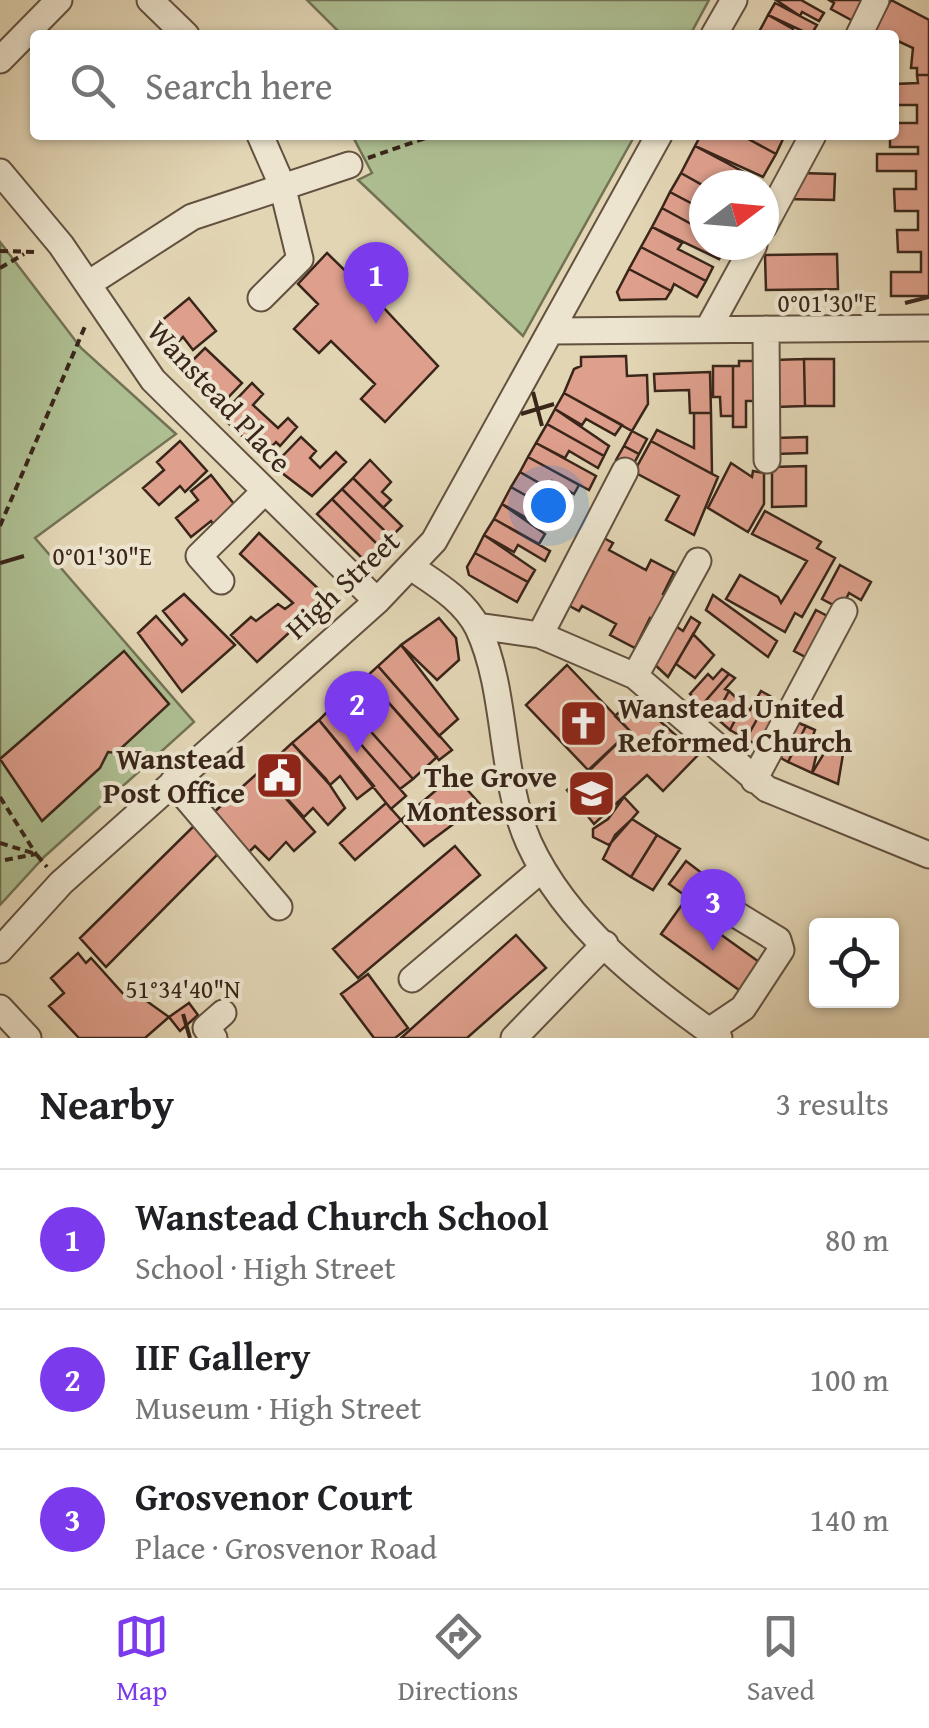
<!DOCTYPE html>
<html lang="en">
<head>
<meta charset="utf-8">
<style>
  body { margin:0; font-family:"Gentium Book Plus",serif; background:#f2f2f2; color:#202124 }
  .controls { position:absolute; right:30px; bottom:30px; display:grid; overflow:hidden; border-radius:10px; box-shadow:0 2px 8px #0004 }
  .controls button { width:90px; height:90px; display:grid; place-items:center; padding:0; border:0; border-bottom:2px solid #e0e0e0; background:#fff; color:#202124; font:50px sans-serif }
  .compass { position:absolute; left:689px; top:170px; width:90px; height:90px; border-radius:50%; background:#fff; box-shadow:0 2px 8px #0004; rotate:74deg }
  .you { position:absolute; left:548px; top:505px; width:35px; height:35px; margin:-25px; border:8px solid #fff; border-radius:50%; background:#1a73e8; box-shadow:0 0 0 15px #1a73e833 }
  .badge { display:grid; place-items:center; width:65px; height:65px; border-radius:50%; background:#7c3aed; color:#fff; font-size:32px; font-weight:700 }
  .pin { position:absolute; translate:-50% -82px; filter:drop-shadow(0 2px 5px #0008) }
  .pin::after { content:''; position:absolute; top:52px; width:35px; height:30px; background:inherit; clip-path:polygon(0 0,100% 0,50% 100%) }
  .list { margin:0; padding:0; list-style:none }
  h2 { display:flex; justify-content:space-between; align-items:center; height:130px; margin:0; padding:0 40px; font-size:42px }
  h2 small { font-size:32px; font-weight:400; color:#757577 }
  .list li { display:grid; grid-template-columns:65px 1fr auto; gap:30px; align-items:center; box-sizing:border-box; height:140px; padding:0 40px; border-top:2px solid #e0e0e0 }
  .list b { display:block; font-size:38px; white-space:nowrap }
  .list p { margin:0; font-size:32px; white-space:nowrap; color:#757577 }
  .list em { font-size:32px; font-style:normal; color:#757577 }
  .icon { flex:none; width:55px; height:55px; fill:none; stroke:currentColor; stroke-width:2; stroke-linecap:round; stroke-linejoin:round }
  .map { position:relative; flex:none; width:929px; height:1038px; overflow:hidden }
  .search { position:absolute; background:#fff; box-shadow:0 2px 8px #0004; left:30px; right:30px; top:30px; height:110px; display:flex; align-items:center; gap:25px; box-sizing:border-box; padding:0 35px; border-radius:10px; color:#757577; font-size:38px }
  .sheet { height:550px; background:#fff }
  nav { display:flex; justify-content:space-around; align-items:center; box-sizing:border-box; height:140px; border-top:2px solid #e0e0e0; background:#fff; font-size:28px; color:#757577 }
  nav a { display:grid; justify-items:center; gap:5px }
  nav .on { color:#7c3aed }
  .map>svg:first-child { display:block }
  .green { fill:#adbe91; stroke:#737255; stroke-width:2.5 }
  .building { fill:#de9f8c; stroke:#392519; stroke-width:2.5 }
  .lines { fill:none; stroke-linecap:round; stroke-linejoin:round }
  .minor-casing { stroke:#635140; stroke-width:29 }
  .path { stroke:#392519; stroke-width:4; stroke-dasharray:8 5; stroke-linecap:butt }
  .minor { stroke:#ece4ce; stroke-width:25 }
  .ticks { fill:none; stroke:#392519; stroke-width:4 }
  .labels { text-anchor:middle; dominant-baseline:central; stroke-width:8; stroke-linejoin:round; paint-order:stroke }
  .street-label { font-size:30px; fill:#392519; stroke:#ece4ce }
  .poi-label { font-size:30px; font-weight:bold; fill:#392519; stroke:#ece4ce; text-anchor:end }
  .ticks-label { font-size:25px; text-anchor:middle; fill:#392519; stroke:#ece4ce; stroke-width:8; stroke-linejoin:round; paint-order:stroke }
</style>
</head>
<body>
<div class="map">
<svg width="929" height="1038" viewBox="0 0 929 1038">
  <rect width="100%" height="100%" fill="#e2d5b4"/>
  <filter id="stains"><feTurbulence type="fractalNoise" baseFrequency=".002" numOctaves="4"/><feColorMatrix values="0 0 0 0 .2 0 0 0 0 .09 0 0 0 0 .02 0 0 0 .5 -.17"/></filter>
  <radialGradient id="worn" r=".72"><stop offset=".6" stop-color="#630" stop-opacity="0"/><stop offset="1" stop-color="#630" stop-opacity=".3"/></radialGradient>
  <!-- green -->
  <path class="green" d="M307 0H709L690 35H342Z
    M352 135H635L523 336 358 180 372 173Z
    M0 242 81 348 176 434 35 538 194 722 44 857 0 905Z"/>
  <!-- building -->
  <path class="building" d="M776 0H801L824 13 819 21 802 12 800 16Z
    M829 0H871L853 21 831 9 834 3Z
    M891 0 929 20V75H917V68H911L913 48 874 30Z
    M775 3 817 25 811 35 768 15Z
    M768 15 793 29V35L759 32Z
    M917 75H929V296H891V272H921V252H898L897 230H918V211H895L894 189H916V171H877V154H918V147H890V135H894V123H917V105H894V84L918 83Z
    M701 135H741L776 154 763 177 695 146Z
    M741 135H775L783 139 776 154Z
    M695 146 753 177 749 185 704 186 681 173Z
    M681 173 704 186V210L670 192Z
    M799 173 835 174 834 200 786 199Z
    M670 192 704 210V231L662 208Z
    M662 208 704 231V245H727L719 259 652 227Z
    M652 227 682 243 678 249 713 267 706 281 641 247Z
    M641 247 706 281 697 297 674 284 671 291 629 269Z
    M327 253 363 288 359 293 363 296 368 291 438 366 385 422 361 399 375 384 331 341 319 353 294 329 318 304 298 284Z
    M837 254 838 289 766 290 765 255Z
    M629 269 671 291 666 299 620 300 617 292Z
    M189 298 216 331 193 350 183 337 177 343 160 322Z
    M205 348 242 383 219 407 182 371Z
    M626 356 627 376 647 375 648 404 632 431 564 393 574 369 581 366V357Z
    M804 359 805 406 775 407 774 360Z
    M804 359H834V406H805Z
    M739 361H757V401H746V427H733V366H739Z
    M713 366H733V416H721L720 397H713Z
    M710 372 711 413H690L689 390 655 391 654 374Z
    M252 383 263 394 253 405 278 428 288 418 297 427 280 446 276 442 263 456 227 422 239 410 232 404Z
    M564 393 622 425 615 435 586 419 582 425 555 409Z
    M555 409 609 446 604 456 547 424Z
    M694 413H711L712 474 651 441 657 430 694 448Z
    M547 424 604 456 598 468 569 451 565 458 536 443Z
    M632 431 647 439 639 454 624 446Z
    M301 437 316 451 310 458 320 468 336 452 346 462 312 496 273 466Z
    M807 437V453L775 454V438Z
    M180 441 207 471 185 492 180 486 159 505 143 488 164 470 157 462Z
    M651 441 718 477 694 535 666 520 679 496 634 472Z
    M536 443 596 476 589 490 528 457Z
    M624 446 639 454 631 469 616 460Z
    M528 457 579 485 574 494 552 481 548 488 520 472Z
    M370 460 391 482 382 492 391 500 383 508 353 478Z
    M731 463 752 477 753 471 764 473V504L748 532 708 508Z
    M806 466V506L772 507V467Z
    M520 472 548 488 545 494 568 506 562 516 511 487Z
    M211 475 238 509 215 527 211 521 191 537 176 518 198 500 191 491Z
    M353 478 402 526 391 537 342 489Z
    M511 487 555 512 550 522 536 514 532 521 502 504Z
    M342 489 391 537 381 548 332 499Z
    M332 499 381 548 366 562 317 514Z
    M502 504 545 534 539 544 494 519Z
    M765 511 821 542 817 548 835 558 802 617 795 613 785 632 726 599 740 575 778 597 781 603 807 561 752 534Z
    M494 519 550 551 545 561 518 545 514 552 484 535Z
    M259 533 324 594V601L257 662 231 635 251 617 256 621 278 604 285 609 293 603 240 554Z
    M484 535 535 570 528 582 475 553Z
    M600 536 613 543 609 550 646 570 651 560 674 572 663 594 671 599 658 622 650 618 635 648 610 635 616 624 582 606 579 611 564 603Z
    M475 553 528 582 517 602 469 575 467 567Z
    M840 565 871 582 861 600 849 593 841 609 822 599Z
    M184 594 235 645 182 692 138 633 156 616 182 645 187 640 163 611Z
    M713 595 777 641 768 657 706 610Z
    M816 610 833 619 811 660 794 651Z
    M691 617 700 623 668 677 651 661 677 627 683 631Z
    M439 618 456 638 459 660 437 680 401 645Z
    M693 634 714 655 695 678 676 664Z
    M401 645 458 719 439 736 378 666Z
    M124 651 169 704 116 753 108 752 100 768 42 821 0 759Z
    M567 665 630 731 589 771 526 705Z
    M378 666 452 750 439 760 366 677Z
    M722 669 729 674 702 705 690 694 708 674 713 679Z
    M729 674 735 678 725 689 729 691 715 717 702 705Z
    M366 677 437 757 413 779 342 699Z
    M729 691 743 704 730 730 715 717Z
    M761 691 770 696 746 739 730 730 743 705 750 710Z
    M634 698 698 755 663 791 647 775 594 824 567 790 630 731 615 716Z
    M342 699 413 779 400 789 330 709Z
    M765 705 781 715 764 748 746 739Z
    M330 709 406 796 391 809 319 720Z
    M319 720 374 786 357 799 340 776 330 785 292 743Z
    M796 722 806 726 788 762 774 754Z
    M806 726 815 730 810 744 818 748 812 773 788 762Z
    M834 737 845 742 838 784 812 773Z
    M292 743 326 779 345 808 328 825 313 808 304 817 262 771Z
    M261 770 315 832 294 851 286 842 269 860 255 846 245 856 212 814Z
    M454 775 480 804 424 846 401 820Z
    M624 797 638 812 609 845 593 837V829L608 819Z
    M386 803 401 820 355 860 340 843Z
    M201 819 223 849 106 967 80 938Z
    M632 819 657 835 631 877 603 859 615 835Z
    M657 835 680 849 653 890 631 877Z
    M455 846 480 875 358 978 333 949Z
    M686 861 703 874 687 897 669 884Z
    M681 906 766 967 746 995 661 934Z
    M516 935 546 968 467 1038H401Z
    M78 953 86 963 91 958 127 998 134 992 169 1017 145 1038H79L49 1006 64 993 51 978Z
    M368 974 408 1028 395 1038H374L341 994Z
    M189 1003 198 1015 180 1031 169 1017Z"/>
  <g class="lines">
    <defs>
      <path id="minor" d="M150 0 186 35
        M714 35 734 0
        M859 35 876 0
        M0 60 59 0
        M260 135 282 185 300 259 261 298
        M0 172 61 245 153 380 377 601
        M764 226 813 135
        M88 284 192 217 349 165
        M708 329 754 245
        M766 329 767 460
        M552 331 929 328
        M411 567C436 584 464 600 478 628 508 692 499 776 529 843 567 926 647 987 719 1038
        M221 581 199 556 264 492
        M477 626 540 635 635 676 767 789 929 855
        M540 635 625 471
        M635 676 698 561
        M754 780 844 611
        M173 782 279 907
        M701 893 778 940 781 950 743 1008 709 1031
        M0 950 61 883 377 601 434 541 659 135
        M412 979 542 869
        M0 1008 28 1038
        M214 1038 206 1028 223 1013
        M514 1038 605 944"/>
    </defs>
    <!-- minor casing -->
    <use href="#minor" class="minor-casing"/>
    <!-- path -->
    <path class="path" d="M368 158 434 135
      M0 251 35 252
      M0 268 24 254
      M0 526 86 324
      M0 797 36 854 0 861
      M0 843 36 854 47 867"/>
    <!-- minor -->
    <use href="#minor" class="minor"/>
  </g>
  <!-- ticks -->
  <path class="ticks" d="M905 303 929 297M533 392 542 426M521 414 554 404M0 563 24 556M183 1014 190 1038"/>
  <!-- icons -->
  <defs>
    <symbol id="church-square" viewBox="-11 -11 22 22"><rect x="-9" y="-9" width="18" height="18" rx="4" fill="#8f2418" stroke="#ece4ce"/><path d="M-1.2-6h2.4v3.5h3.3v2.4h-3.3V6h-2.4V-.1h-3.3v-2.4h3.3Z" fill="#fff"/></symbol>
    <symbol id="civic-square" viewBox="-11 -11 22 22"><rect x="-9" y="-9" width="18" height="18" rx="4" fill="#8f2418" stroke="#ece4ce"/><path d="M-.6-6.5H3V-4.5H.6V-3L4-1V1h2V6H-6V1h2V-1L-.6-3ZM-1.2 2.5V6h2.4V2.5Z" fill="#fff"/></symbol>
    <symbol id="school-square" viewBox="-11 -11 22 22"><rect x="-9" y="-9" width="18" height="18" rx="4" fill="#8f2418" stroke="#ece4ce"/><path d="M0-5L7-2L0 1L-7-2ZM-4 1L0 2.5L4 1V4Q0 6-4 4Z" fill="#fff"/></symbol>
  </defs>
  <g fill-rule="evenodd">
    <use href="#church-square" x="556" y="696" width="55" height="55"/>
    <use href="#civic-square" x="252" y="748" width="55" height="55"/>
    <use href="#school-square" x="564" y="766" width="55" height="55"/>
  </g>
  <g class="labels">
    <!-- street labels -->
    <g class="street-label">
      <text transform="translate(220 396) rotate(47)">Wanstead Place</text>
      <text transform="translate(342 584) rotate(-43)">High Street</text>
    </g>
    <!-- poi labels -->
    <g class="poi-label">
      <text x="618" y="707" text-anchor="start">Wanstead United<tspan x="618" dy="34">Reformed Church</tspan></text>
      <text x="245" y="758">Wanstead<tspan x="245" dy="34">Post Office</tspan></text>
      <text x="557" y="776">The Grove<tspan x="557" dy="34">Montessori</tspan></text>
    </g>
  </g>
  <g class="ticks-label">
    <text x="827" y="312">0°01'30"E</text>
    <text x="102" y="565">0°01'30"E</text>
    <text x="183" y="998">51°34'40"N</text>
  </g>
  <rect width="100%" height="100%" filter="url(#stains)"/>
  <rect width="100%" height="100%" fill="url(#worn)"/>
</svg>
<div class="controls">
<button><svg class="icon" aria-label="locate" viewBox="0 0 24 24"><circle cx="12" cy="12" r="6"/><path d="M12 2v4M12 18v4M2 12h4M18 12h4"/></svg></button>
</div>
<svg class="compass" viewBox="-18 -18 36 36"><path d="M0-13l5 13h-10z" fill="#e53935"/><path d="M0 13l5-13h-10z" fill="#757577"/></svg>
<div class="you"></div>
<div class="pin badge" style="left:376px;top:324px">1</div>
<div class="pin badge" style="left:357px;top:753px">2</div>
<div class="pin badge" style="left:713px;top:951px">3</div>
<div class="search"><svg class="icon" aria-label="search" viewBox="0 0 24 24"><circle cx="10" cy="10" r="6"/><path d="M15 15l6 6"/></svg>Search here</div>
</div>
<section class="sheet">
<h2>Nearby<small>3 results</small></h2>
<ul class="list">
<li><span class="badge">1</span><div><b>Wanstead Church School</b><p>School · High Street</p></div><em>80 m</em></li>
<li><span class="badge">2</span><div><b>IIF Gallery</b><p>Museum · High Street</p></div><em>100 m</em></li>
<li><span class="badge">3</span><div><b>Grosvenor Court</b><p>Place · Grosvenor Road</p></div><em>140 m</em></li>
</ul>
</section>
<nav>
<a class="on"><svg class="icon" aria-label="map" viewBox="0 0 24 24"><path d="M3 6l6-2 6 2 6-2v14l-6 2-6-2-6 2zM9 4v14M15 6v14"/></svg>Map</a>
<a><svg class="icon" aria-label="directions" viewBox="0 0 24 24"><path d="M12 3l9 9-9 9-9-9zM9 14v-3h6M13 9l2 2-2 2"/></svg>Directions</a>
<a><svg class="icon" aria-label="saved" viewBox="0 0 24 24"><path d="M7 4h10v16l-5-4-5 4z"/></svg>Saved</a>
</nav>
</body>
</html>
